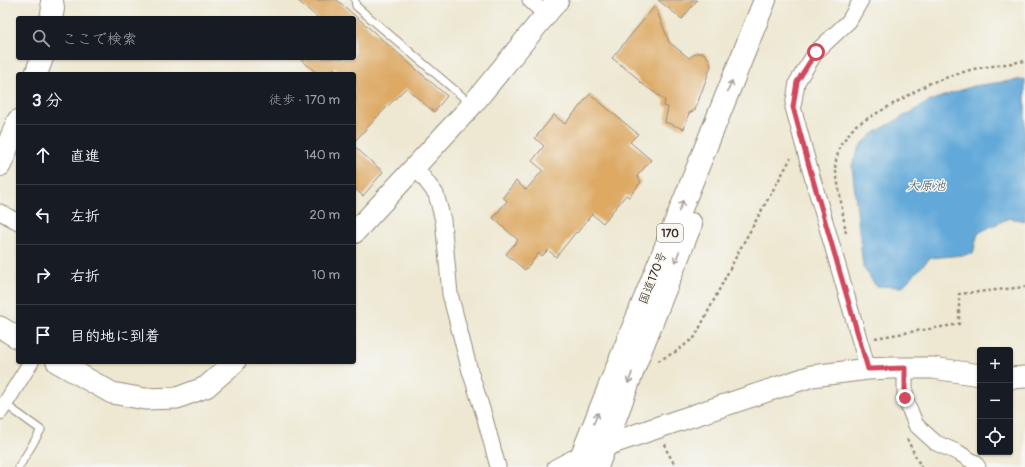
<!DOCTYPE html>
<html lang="ja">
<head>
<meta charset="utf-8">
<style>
  body { margin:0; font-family:Pangolin,"Klee One",sans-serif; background:#20242c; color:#f1f3f6 }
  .controls { position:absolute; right:12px; bottom:12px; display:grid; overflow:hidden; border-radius:4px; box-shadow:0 1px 3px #0004 }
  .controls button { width:36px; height:36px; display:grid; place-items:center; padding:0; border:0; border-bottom:1px solid #363941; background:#171b24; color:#f1f3f6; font:20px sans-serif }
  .stop { position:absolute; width:12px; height:12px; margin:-9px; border:3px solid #d1495b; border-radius:50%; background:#fff }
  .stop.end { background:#d1495b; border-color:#fff; box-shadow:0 1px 4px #0008 }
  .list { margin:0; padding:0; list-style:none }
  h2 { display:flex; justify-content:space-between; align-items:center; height:52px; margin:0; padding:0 16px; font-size:17px }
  h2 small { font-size:13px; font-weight:400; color:#9ea1a6 }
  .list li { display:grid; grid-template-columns:26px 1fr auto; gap:12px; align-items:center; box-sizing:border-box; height:60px; padding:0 16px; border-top:1px solid #363941 }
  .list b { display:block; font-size:15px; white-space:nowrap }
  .list em { font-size:13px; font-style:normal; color:#9ea1a6 }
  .icon { flex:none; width:22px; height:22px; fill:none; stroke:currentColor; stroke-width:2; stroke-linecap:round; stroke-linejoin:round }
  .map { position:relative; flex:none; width:1025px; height:467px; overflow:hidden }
  .search { position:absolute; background:#171b24; box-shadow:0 1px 3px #0004; left:16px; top:16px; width:340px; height:44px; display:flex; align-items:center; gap:10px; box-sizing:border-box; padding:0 14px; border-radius:4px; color:#9ea1a6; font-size:15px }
  .panel { position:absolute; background:#171b24; box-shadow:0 1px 3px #0004; left:16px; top:72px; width:340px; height:292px; border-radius:4px }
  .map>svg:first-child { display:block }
  .water { fill:#62a9d9; stroke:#4e6a7c }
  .building { fill:#dda964 }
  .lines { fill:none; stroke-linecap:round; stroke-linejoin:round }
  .lane-casing { stroke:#948978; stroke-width:9 }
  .street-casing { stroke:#948978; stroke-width:17 }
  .secondary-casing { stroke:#948978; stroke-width:23 }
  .highway-casing { stroke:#948978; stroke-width:24 }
  .path { stroke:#948978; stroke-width:2.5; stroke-dasharray:3 3; stroke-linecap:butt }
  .lane { stroke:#fff; stroke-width:7 }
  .street { stroke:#fff; stroke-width:15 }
  .secondary { stroke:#fff; stroke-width:21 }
  .highway { stroke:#fff; stroke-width:22 }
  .oneway { stroke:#a79f9a }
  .route { stroke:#d1495b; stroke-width:5 }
  .labels { text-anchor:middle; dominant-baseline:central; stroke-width:3; stroke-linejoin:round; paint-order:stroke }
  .shield { fill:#f6f6f2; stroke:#73675e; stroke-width:1 }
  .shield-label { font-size:11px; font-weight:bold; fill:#3b2a1e }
  .street-label { font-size:12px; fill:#3b2a1e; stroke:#f6f6f2 }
  .water-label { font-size:13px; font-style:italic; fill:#49565f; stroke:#f6f6f2 }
</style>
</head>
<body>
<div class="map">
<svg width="1025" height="467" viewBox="0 0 1025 467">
  <rect width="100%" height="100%" fill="#f6f6f2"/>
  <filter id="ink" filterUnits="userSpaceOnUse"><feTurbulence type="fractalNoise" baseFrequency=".025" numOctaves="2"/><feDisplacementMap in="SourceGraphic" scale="8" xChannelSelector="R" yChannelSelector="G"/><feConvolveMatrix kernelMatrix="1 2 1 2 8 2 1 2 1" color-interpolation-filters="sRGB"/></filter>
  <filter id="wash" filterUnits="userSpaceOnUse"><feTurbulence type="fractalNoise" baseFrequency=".012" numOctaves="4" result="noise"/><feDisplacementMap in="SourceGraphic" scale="16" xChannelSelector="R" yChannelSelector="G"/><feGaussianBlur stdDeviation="0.9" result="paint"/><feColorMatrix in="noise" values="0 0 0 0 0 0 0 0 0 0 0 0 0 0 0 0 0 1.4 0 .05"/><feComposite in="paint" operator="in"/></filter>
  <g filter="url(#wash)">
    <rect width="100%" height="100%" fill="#eee8d2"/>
    <!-- water -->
    <path class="water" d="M1025 79V221L1009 218 978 233 973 254 930 258 902 287 876 286 863 267 852 165 860 146 874 133 932 100 973 86Z"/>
    <g id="blocks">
      <!-- building -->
      <path class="building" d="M297 0H337L447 96 434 112 406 88 376 118 354 142V74H341L334 68 329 74H318L299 58H354V18H318Z
        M658 0H697L682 19Z
        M655 6 669 42 689 58 696 53H704L709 59 711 66 695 110 689 113 684 129 665 122 668 107 664 106 665 100 641 83 635 76 612 58Z
        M590 94 638 134 630 142 651 160 637 176 641 182 629 197 626 195 603 223 592 214 577 233 576 232 556 257 548 250 542 256 539 253 525 270 506 254 518 240 493 218 507 201 503 197 516 181 526 190 543 170 532 161 544 146 535 138 554 115 565 124Z
        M354 146 383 172 363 196 354 188Z"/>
    </g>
  </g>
  <g filter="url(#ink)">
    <use href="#blocks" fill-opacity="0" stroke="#948978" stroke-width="1"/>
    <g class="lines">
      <defs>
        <path id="lane" d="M355 0 356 6 470 103
          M5 404 41 430 19 467"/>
        <path id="street" d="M530 0 546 15
          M861 0 849 21 816 52 797 82 793 107 809 166 868 369
          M415 167 423 177 436 194 443 220 450 294 470 371 484 415 498 467
          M0 212 18 222
          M905 368V398L916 425 936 443 959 453 975 463 978 467
          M0 412 31 362
          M555 467 582 453"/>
        <path id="secondary" d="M354 233 472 105 558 0
          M0 327 18 338
          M57 362 112 393 145 399 177 398 206 387 235 362
          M1010 378 1025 377
          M592 450 659 427 812 376 868 369 892 368H933L980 375"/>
        <path id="highway" d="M51 18 53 9 52 0
          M36 74 42 58
          M0 165 18 121
          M577 467 765 0
          M597 467 638 357 691 224"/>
      </defs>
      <!-- lane casing -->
      <use href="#lane" class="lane-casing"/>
      <!-- street casing -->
      <use href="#street" class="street-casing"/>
      <!-- secondary casing -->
      <use href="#secondary" class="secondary-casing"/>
      <!-- highway casing -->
      <use href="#highway" class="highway-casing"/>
      <!-- path -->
      <path class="path" d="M846 233 835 165 840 145 856 125 930 83 973 69 1025 61
        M875 338 959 324V294L1025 287
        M658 361 677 351 695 337 740 249 791 158
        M907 439 921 467
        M665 444 667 451 676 467"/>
      <!-- lane -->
      <use href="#lane" class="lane"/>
      <!-- street -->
      <use href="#street" class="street"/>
      <!-- secondary -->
      <use href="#secondary" class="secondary"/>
      <!-- highway -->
      <use href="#highway" class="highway"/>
    </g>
    <!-- one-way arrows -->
    <defs><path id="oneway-shaft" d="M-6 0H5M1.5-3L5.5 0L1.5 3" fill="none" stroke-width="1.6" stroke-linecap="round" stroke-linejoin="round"/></defs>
    <g class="oneway">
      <use href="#oneway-shaft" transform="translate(730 86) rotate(-68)"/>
      <use href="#oneway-shaft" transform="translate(681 206) rotate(-68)"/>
      <use href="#oneway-shaft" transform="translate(677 257) rotate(112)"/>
      <use href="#oneway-shaft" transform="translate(630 378) rotate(110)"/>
      <use href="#oneway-shaft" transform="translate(596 418) rotate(-68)"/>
    </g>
  </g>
  <g class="lines" filter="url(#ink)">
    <!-- route -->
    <path class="route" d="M816 52 797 82 793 107 809 166 868 369 905 368V398"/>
  </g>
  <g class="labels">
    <!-- shield labels -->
    <rect class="shield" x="657" y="224" width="26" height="18" rx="3"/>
    <g class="shield-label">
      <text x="670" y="233">170</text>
    </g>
    <!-- street labels -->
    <g class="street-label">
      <text transform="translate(653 278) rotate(-68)">国道170号</text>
    </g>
    <!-- water labels -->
    <g class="water-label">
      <text x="926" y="186">大原池</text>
    </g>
  </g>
</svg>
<div class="controls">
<button>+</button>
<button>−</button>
<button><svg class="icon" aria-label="locate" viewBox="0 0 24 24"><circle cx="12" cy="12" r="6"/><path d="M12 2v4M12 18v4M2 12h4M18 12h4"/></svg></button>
</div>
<div class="stop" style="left:816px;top:52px"></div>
<div class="stop end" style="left:905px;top:398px"></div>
<div class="search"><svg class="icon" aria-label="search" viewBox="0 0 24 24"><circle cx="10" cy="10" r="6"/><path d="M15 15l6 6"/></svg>ここで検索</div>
<section class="panel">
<h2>3 分<small>徒歩 · 170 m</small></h2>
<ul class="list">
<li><svg class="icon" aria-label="ahead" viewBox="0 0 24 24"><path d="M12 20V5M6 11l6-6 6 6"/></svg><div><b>直進</b></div><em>140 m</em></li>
<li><svg class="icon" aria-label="left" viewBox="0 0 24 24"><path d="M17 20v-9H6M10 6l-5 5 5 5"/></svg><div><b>左折</b></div><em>20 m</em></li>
<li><svg class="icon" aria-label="right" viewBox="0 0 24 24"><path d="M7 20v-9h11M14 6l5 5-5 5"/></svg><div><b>右折</b></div><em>10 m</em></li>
<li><svg class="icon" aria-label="arrive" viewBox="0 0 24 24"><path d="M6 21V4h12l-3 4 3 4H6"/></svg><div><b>目的地に到着</b></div></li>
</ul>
</section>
</div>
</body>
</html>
